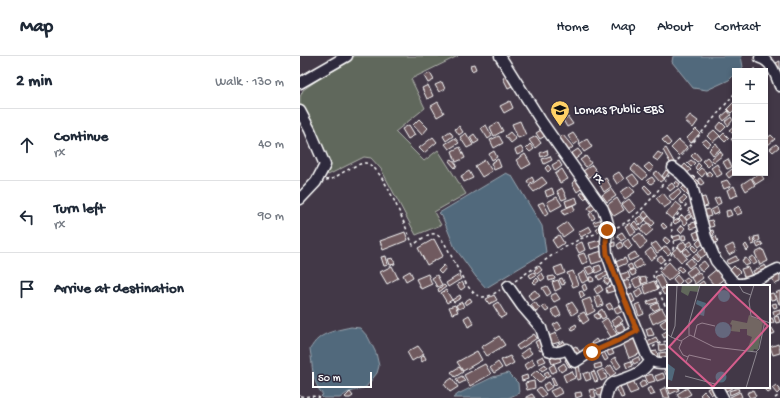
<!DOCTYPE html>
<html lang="en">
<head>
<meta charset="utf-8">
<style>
  body { margin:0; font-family:"Gochi Hand",sans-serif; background:#f2f2f3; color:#1f2937 }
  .controls { position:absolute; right:12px; top:12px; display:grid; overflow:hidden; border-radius:0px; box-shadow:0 2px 6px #0003 }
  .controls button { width:36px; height:36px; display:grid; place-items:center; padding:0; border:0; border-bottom:1px solid #e0e1e3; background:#fff; color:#1f2937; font:20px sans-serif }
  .scale { position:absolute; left:12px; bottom:10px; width:60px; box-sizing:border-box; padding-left:4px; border:2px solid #fff; border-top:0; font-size:11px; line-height:14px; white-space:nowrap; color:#fff; -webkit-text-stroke:3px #2f2a3d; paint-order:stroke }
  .stop { position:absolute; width:12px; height:12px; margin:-9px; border:3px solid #b45309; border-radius:50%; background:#fff }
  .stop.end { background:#b45309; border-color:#fff; box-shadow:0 1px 4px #0008 }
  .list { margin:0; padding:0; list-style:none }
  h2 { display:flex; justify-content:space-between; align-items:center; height:52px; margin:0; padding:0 16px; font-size:17px }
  h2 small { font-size:13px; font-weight:400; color:#747a83 }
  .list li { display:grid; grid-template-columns:26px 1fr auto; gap:12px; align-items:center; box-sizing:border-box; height:72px; padding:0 16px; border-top:1px solid #e0e1e3 }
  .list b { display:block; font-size:15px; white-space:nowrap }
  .list p { margin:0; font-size:13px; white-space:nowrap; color:#747a83 }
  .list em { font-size:13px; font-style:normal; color:#747a83 }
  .icon { flex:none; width:22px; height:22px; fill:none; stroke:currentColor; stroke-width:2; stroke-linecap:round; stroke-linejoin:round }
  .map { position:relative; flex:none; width:480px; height:342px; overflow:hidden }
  header { display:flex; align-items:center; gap:24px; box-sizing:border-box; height:56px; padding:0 20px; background:#fff; border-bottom:1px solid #e0e1e3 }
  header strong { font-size:19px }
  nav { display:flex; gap:22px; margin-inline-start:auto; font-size:14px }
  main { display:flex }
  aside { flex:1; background:#fff }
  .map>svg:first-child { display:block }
  .green { fill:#61685b; stroke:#b0b4ad }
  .water { fill:#51697b; stroke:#97a5b0 }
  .building { fill:#705a5e; stroke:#fff }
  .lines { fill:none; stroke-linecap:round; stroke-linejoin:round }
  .minor-casing { stroke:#fff; stroke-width:13 }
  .path { stroke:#fff; stroke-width:1.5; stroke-dasharray:3 3; stroke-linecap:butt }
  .minor { stroke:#2f2a3d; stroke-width:10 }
  .route { stroke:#b45309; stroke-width:5 }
  .labels { text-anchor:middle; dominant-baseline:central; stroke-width:3; stroke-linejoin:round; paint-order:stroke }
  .poi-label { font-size:13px; fill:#fff; stroke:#2f2a3d; text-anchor:start }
  .street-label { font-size:13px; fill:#fff; stroke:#2f2a3d }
  .inset-road { fill:none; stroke:#8e8891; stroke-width:1 }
  .view { fill:#d45d8c; fill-opacity:0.15; stroke:#d45d8c; stroke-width:2 }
  .inset-edge { fill:none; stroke:#fff; stroke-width:2 }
</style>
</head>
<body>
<header>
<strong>Map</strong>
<nav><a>Home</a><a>Map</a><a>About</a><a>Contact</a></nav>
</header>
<main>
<aside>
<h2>2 min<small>Walk · 130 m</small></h2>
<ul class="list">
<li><svg class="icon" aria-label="ahead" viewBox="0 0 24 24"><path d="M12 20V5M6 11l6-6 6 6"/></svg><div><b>Continue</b><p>rx</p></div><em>40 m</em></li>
<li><svg class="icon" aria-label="left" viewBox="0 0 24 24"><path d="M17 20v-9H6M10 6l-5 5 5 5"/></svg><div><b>Turn left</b><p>rx</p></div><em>90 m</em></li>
<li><svg class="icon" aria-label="arrive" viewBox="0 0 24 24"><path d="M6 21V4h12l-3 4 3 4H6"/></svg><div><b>Arrive at destination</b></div></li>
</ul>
</aside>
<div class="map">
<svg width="480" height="342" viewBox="0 0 480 342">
  <rect width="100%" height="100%" fill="#423847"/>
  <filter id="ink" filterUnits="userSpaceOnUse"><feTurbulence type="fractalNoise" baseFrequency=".025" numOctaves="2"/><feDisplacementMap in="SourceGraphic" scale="8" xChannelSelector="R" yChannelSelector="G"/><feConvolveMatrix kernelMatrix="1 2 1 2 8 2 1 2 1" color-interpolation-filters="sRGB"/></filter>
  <g filter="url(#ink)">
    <!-- green -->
    <path class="green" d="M52 0H158L111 23 125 52 95 76 124 105 138 94 166 138 134 156 141 169 116 179 81 113 71 102 64 101 28 119 26 116 28 110 24 92 0 48V41L3 34Z"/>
    <!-- water -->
    <path class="water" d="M373 0H441L443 11 439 15H435V18L429 24 407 34 393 32 372 6Z
      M206 117 212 120 242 170 246 196 186 232 176 221 155 192 142 160 139 157Z
      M51 271 60 272 68 281 76 297 79 310 77 317 66 331 47 337 40 342H23L21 340 23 339C11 325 13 310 10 293 12 290 15 285 18 283 25 276 42 273 51 271Z
      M208 317 218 327 219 337 208 342H153L158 338 193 321Z"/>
    <!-- building -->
    <path class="building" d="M480 5V18L474 8Z
      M174 8 176 13 172 15 170 9Z
      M130 17 134 24 128 27 124 20Z
      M209 19 214 29 208 32 203 22Z
      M142 26 145 33 139 36 135 29Z
      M128 29 133 40 127 43 122 32Z
      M210 45 213 52 204 57 200 50Z
      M138 46 144 57 137 61 131 50Z
      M434 46 435 47V53L431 57 427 53Z
      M428 55 431 59 424 65 421 61Z
      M390 59 398 65 393 72 385 65Z
      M268 61 273 68 267 71 263 64Z
      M431 61 433 64 428 70 425 66Z
      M119 63 128 72 122 79 113 69Z
      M220 65 226 79 218 82 212 68Z
      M198 66 203 75 194 80 190 71Z
      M421 66 426 71 421 76 416 72Z
      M109 69 115 79 108 83 102 73Z
      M186 69 192 80 188 83 181 72Z
      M435 69V77L433 78 429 74Z
      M159 70 163 76 159 79 155 73Z
      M396 73 400 77 391 87 387 82Z
      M241 74 245 80 240 83 236 77Z
      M414 74 420 80 413 86 407 80Z
      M150 75 153 80 146 85 143 80Z
      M210 76 216 83 211 87 205 80Z
      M166 77 173 89 167 92 160 81Z
      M273 77 279 85 274 89 268 80Z
      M424 77 429 82 425 86 420 81Z
      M174 78 179 85 174 88 170 81Z
      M263 79 273 91 267 96 258 83Z
      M471 79 475 83 468 89 465 85V84Z
      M199 80 203 87 194 92 190 84Z
      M236 80 241 87 235 92 229 84Z
      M133 81 137 86 124 97 119 92Z
      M366 81 371 87 368 90 362 84Z
      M435 81V88L431 83Z
      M155 82 159 87 149 93 145 88Z
      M287 83 292 91 284 96 279 88Z
      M406 83 411 88 407 91 402 86Z
      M379 84 387 91 379 100 371 92Z
      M416 87 420 93 413 99 409 94Z
      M230 88 234 93 230 96 226 92Z
      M476 88 479 91 473 96 470 93Z
      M160 91 165 102 156 106 152 95Z
      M221 91 224 96 217 99 215 94Z
      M366 92 374 106 371 108 363 94Z
      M278 93 282 98 273 105 269 99Z
      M247 94 248 98 241 101 240 97Z
      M194 95 197 101 192 104 189 98Z
      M420 95 423 99 414 106 411 103Z
      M358 96 363 99 358 105 353 102Z
      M395 96 401 103 397 106 391 100Z
      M225 98 231 108 222 113 216 104Z
      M250 100 252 104 244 108 242 103Z
      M286 100 291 107 286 111 280 104Z
      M407 101 412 107 408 111 402 105Z
      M152 103 157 109 155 112 149 105Z
      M198 103 201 111 194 114 191 107Z
      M428 103 432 111 427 113 423 106Z
      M185 104 192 115 182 121 175 110Z
      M391 104 395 107 391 111 387 107Z
      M259 105 262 110 255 115 252 109Z
      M349 107 354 112 349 116 344 111Z
      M398 107 401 110 397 114 395 112Z
      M335 108 347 119 343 124 331 113Z
      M385 108 391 114 385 119 380 114Z
      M417 108 422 118 417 121 411 112Z
      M248 109 251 113 248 116 245 112Z
      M292 109 297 116 288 122 283 115Z
      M401 112 406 116 402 121 397 116Z
      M262 113 268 123 260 127 255 118Z
      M432 113 435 117 429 122 426 118Z
      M366 114 369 116 365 122 362 120Z
      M169 115 173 122 164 126 161 120Z
      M357 115 364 123 360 126 353 118Z
      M409 115 412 118 409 121 406 117Z
      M319 116 324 123 317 128 312 120Z
      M460 117 464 123 456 128 452 122Z
      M333 118 339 126 334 130 327 122Z
      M393 120 400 127 396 130 390 122Z
      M232 121 234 125 229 128 227 125Z
      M242 121 247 127 234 136 229 130Z
      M352 121 355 125 351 128 347 124Z
      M279 122 284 131 277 136 272 127Z
      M306 122 311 131 304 136 299 127Z
      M400 122 404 127 401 129 398 123Z
      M451 122 455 129 446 135 442 128Z
      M427 124 431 130 424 133 421 126Z
      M376 125 380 128 378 131 374 127Z
      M372 127 375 131 370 135 367 131Z
      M386 128 393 135 388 140 381 133Z
      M345 129 352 136 349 138 343 131Z
      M330 130 335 136 325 143 320 136Z
      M434 130 438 139 430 142 427 134Z
      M252 132 254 138 247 141 245 135Z
      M262 132 267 142 262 144 257 135Z
      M311 133 316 140 307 146 302 139Z
      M378 133 381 137 373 145 369 140Z
      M285 134 289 140 284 143 280 138Z
      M363 137 371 147 364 152 356 142Z
      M384 140 387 143 382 148 379 144Z
      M257 141 262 149 251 155 247 146Z
      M276 141 278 147 267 151 265 145Z
      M405 141 408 150 403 151 400 142Z
      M419 141 421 147 417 149 414 143Z
      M317 142 324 154 314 160 307 149Z
      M329 143 336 152 329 157 322 148Z
      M243 146 249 157 245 160 238 148Z
      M376 146 382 151 372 163 366 158Z
      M293 148 296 152 290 156 288 152Z
      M273 149 275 154 264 159 262 154Z
      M439 150 442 157 437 159 434 153Z
      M393 151 397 161 393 163 388 153Z
      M417 151 419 157 413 159 411 154Z
      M409 153 411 160 404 162 402 155Z
      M430 154 432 159 427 161 426 155Z
      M345 155 349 160 345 163 342 159Z
      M292 156 295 162 292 164 289 158Z
      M389 158 391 161 387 164 385 161Z
      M382 159 388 166 385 169 379 162Z
      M341 160 345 165 340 169 336 163Z
      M349 160 355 167 352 170 345 164Z
      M303 163 304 166 295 169 293 166Z
      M378 163 380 165 375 168 373 166Z
      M412 164 414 170 405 173 403 166Z
      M335 165 340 172 337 174 332 168Z
      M267 166 273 174 263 181 257 173Z
      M395 166 397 171 391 173 389 168Z
      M330 167 336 176 330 179 325 170Z
      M348 167 353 174 346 180 340 173Z
      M363 167 367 171 364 173 361 169Z
      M301 169 303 173 298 176 296 172Z
      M382 169 385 172 381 177 378 174Z
      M289 170 292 175 281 181 278 176Z
      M413 174 414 179 408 182 406 176Z
      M398 175 400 182 396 184 393 177Z
      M105 176 108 184 83 194 80 185Z
      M322 176 326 182 321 185 317 179Z
      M313 177 315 183 308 185 307 179Z
      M340 177 347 187 340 193 332 182Z
      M259 179 264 187 257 192 252 184Z
      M380 179 381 183 374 185 373 181Z
      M382 179H386L387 183 382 184Z
      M416 180 418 186 415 187 412 182Z
      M459 180 460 184 456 186 454 181Z
      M365 181 370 185 367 188 363 184Z
      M401 182 405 186 399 191 396 187Z
      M453 182 455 188 452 189 450 183Z
      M134 183 143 200 127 209 118 192Z
      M328 183 332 190 328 194 323 187Z
      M300 184 302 190 291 193 289 187Z
      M384 185 387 190 382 195 378 190Z
      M391 185 393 188 389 191 387 188Z
      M282 186 285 194 279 197 275 189Z
      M315 186V190L309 191 308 187Z
      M321 186 323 190 319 193 317 189Z
      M356 186 362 194 357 197 351 189Z
      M461 186 463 189 458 192 456 188Z
      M433 188 436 195 429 199 425 192Z
      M446 188 449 193 447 195 444 190Z
      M394 189 398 193 395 196 391 192Z
      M366 190 371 196 368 199 362 193Z
      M378 191 387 202 381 206 372 196Z
      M404 191 408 197 401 202 397 197Z
      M351 192 357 200 350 204 345 197Z
      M387 192 391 197 387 200 383 195Z
      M463 193 468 205 460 209 455 197Z
      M302 195 305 204 292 208 289 199Z
      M335 196 338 201 329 205 327 200Z
      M284 197 288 206 282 208 278 199Z
      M396 198 400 203 397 206 392 201Z
      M86 200 88 209 84 210 81 201Z
      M361 200 365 203 360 207 357 203Z
      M436 200 438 204 428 208 426 205Z
      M453 200 457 207 453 209 449 202Z
      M93 202 95 208 90 209 88 203Z
      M325 202 327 207 316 212 313 207Z
      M391 202 395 207 389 212 385 207Z
      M446 202 450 208 445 210 442 204Z
      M340 203 344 208 336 213 333 208Z
      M404 205 408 210 402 216 397 210Z
      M369 206 378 216 368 225 359 215Z
      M331 208 333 212 330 214 327 210Z
      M144 209 146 212 141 218 138 215Z
      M262 209 265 217 257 220 254 212Z
      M300 209 302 214 296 217 294 211Z
      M465 209 468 214 456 221 453 215Z
      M92 210 98 222 87 228 80 216Z
      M239 210 242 214 237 218 234 214Z
      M291 210 295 216 289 219 285 212Z
      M380 210 384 214 381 216 377 212Z
      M394 210 398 215 390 221 386 216Z
      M434 210 440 216 435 221 429 215Z
      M448 211 452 220 445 223 441 213Z
      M418 212 426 221 415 230 407 221Z
      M334 213 336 218 332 220 329 215Z
      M110 215 113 221 106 225 103 219Z
      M273 215 278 229 273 231 267 217Z
      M285 215 289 224 282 227 278 219Z
      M307 215 309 219 299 224 297 220Z
      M480 215V226L475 228 471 220Z
      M234 216 236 219 231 222 229 219Z
      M328 216 330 222 321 225 318 219Z
      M399 216 403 222 395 228 391 222Z
      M242 217 245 222 241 225 238 220Z
      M128 218 132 228 121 233 116 223Z
      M360 218 366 230 361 233 355 221Z
      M137 219 142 229 137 231 132 222Z
      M159 219 161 223 148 231 146 227Z
      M377 219 382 225 378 229 373 223Z
      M254 220 255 223 249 225 248 221Z
      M289 221H293L294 225 290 226Z
      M339 221 342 229 336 232 332 225Z
      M346 221 347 226 342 228 340 222Z
      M387 221 390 225 386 228 383 224Z
      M237 222 239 225 235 228 233 226Z
      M262 222 265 228 262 229 259 223Z
      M306 222 310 225 308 229 304 226Z
      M258 224 261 232 255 235 252 226Z
      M328 224 332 231 323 236 319 228Z
      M354 225 358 233 346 238 343 229Z
      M403 225 405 228 403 230H396Z
      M162 226 165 231 161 234 157 229Z
      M285 228 287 233 284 235 282 230Z
      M144 229 146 231 139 236 138 233Z
      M300 229 303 234 297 238 294 233Z
      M313 229 314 235 307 237 306 232Z
      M247 230 251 237 247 240 242 232Z
      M368 231V236L364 239 361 234Z
      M341 232 344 238 337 242 334 236Z
      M146 234 152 244 147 247 141 237Z
      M235 234 240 240 232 245 228 239Z
      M282 235 285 240 281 242 279 236Z
      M480 235V248H479L475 237Z
      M256 237 260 243 254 246 250 240Z
      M473 237 476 243 471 244 469 238Z
      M332 238 335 245 330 248 326 241Z
      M160 239 161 242 154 246 152 244Z
      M194 239 197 244 189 248 186 243Z
      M299 239 303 249 298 251 294 241Z
      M170 242 172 245 166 249 164 246Z
      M290 242 295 255 287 259 282 245Z
      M357 242 358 246 348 249 347 246Z
      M162 246 164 251 158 253 156 249Z
      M198 246 206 259 201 262 193 249Z
      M235 246 240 253 236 256 231 249Z
      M272 246 278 255 272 259 267 249Z
      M310 247 313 252 309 254 306 249Z
      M340 247 344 258 339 260 335 249Z
      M358 247 360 252 353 255 351 250Z
      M476 247 477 251 474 252 472 248Z
      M322 248 325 254 317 258 314 252Z
      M155 249 158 256 152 258 149 251Z
      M245 249 249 254 246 256 242 251Z
      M257 251 261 259 256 262 251 254Z
      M362 252 367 261 353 268 349 259Z
      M302 253 306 261 302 263 298 256Z
      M480 253V258L474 259 473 255Z
      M284 256 289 264 283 268 278 259Z
      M298 257 300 262 296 263 294 259Z
      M169 259 174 268 168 271 164 262Z
      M319 260 323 265 315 270 311 265Z
      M478 260 480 266 476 267 474 261Z
      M307 262 318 280 313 284 301 266Z
      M368 262V270L364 273 360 267Z
      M472 262 474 266 469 269V263Z
      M258 266 262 272 257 275 253 269Z
      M322 267 325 273 318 277 315 271Z
      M276 268 277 271 272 274 271 271Z
      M351 271 354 279 348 280 346 273Z
      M472 272 475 277 469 280V274Z
      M368 274V280L364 282 362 278Z
      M256 277 260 286 249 289 246 281Z
      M234 278 237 282 219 294 216 290Z
      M199 280 205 289 187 300 181 291Z
      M356 281 358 286 346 291 345 286Z
      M335 282 341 297 329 302 323 287Z
      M240 283 245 292 240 295 235 286Z
      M296 283 300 289 295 293 291 287Z
      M264 285 267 291 261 295 257 289Z
      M365 288 367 293 360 295 359 289Z
      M478 288 480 293V297L473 299 470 291Z
      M118 290 124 298 112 305 107 296Z
      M276 290 281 298 273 303 268 294Z
      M228 292 232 297 224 303 220 298Z
      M311 292 314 298 309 300 306 294Z
      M303 294 308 303 305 305 300 296Z
      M177 295 182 304 163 315 157 306Z
      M357 295 358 300 351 302 350 296Z
      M366 296 367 303 360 304 359 297Z
      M124 299 126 303 122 306 120 302Z
      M259 299 261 305 252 308 250 302Z
      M210 300 214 307 205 312 201 304Z
      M243 300 246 305 239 308 237 303Z
      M315 301 321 310 317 313 311 304Z
      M338 301 340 305 334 308 332 304Z
      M268 302 272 310 269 311 265 304Z
      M232 303 235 308 227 314 224 309Z
      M331 305 333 310 327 312 325 307Z
      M198 306 202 312 194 317 190 312Z
      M264 307 267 312 261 316 258 311Z
      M279 307 281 323 277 324 275 308Z
      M301 307 302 311 295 313 294 309Z
      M185 308 191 318 170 330 164 319Z
      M245 308 247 312 242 315 240 312Z
      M254 308 257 315 252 317 249 311Z
      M311 309 316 317 310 321 305 313Z
      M159 311 163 316 155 321 151 316Z
      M368 311V318L366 319 364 313Z
      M303 313 307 322 301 325 297 316Z
      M237 314 245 322 239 327 231 319Z
      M248 315 250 320 246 322 244 317Z
      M272 315 275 322 266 326 263 319Z
      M294 315 298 325 295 326 291 316Z
      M289 316 291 323 286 325 283 318Z
      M363 317 365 322 357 325 355 320Z
      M352 318 355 325 348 327 345 320Z
      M227 319 228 323 222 325 221 321Z
      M162 320 165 325 159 328 156 323Z
      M253 321 257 329 254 330 251 322Z
      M152 322 158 331 150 336 144 328Z
      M333 324 338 335 330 338 325 328Z
      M344 324 347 329 341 332 339 328Z
      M234 325 235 332 227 334 225 327Z
      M249 326 252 331 246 335 243 329Z
      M476 329 480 333V335L477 338 472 332Z
      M320 330 324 341 321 342 316 331Z
      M240 331 246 338 242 341 236 334Z
      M259 331 262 337 254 341 250 335Z
      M302 331 304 339 298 340 296 333Z
      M351 331 355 338 350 340 347 333Z
      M366 331 370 342H363L360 334Z
      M370 331H378L379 334 370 338 368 332Z
      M410 331H411L415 336 411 339 407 333Z
      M423 331H431L432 332 426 335Z
      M462 331H468L471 335 468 337Z
      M387 332 391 338 384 342H379L377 338Z
      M438 332 439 335 430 339 429 335Z
      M294 333 296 341 292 342 289 334Z
      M453 334 456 340 450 342 447 337Z
      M404 335 408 339 405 342H403L400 339Z
      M50 336 53 340 50 342H46L45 341Z
      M281 336 282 340 276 342 275 337Z
      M440 336 442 341 439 342H431L430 341Z
      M232 338 235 342H226V341Z"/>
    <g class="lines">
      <defs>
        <path id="minor" d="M200 0 241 65 303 153 306 161 308 168 306 186 307 198 315 221 347 300C353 308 359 307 368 307
          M460 2C472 5 476 20 480 30
          M0 27 47 0
          M0 55 10 74 25 109 16 126 0 143
          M373 112 381 118 392 130 406 181 416 205 434 227C445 232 467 218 478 213
          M208 230 222 250 241 272 248 294C255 297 259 297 267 293L275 306 292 295 317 285 337 275
          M417 331 423 342
          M306 342C307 338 308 333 310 330 313 325 317 326 321 324 333 320 344 316 350 305"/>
      </defs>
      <!-- minor casing -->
      <use href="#minor" class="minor-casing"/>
      <!-- path -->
      <path class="path" d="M453 15 456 10
        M378 104 409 68 435 37
        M26 124 32 123C39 119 57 107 65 107 83 108 106 173 113 189 118 186 129 176 135 178 149 181 162 240 183 241 189 241 195 237 200 234
        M317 171C337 163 357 137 369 119
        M215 225 260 194 280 183 298 177
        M368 255 363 245 353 220 356 215 371 201 372 195 374 190 371 169 374 163 387 148
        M353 291 361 286 368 285
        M0 340C8 342 11 338 20 342
        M475 342 480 339"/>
      <!-- minor -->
      <use href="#minor" class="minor"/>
    </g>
  </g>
  <g class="lines" filter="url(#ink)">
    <!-- route -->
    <path class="route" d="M292 296 317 285 337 275 307 198 306 186 307 174"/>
  </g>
  <!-- icons -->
  <defs>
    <symbol id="school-pin" viewBox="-11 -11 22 30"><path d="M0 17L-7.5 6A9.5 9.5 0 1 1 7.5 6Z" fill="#ffd166" stroke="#2f2a3d"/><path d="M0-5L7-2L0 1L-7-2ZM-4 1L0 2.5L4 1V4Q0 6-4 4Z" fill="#111"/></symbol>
  </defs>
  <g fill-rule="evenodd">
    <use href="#school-pin" x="249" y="43" width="22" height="30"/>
  </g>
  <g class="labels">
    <!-- poi labels -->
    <g class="poi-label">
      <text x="274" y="54">Lomas Public EBS</text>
    </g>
    <!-- street labels -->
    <g class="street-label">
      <text transform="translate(298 123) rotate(55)">rx</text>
    </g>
  </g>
  <!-- overview -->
  <g transform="translate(367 229)">
    <rect width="103" height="103" fill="#423847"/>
    <path d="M15 0H32L31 7 23 6 21 11 14 7ZM82 30 96 37 91 65 87 64 86 67 80 65 85 52 80 50V44H73V47L64 46 65 40 63 39 65 35 80 38Z" fill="#61685b"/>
    <path d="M51 11a6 6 0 1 1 12 0a6 6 0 1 1-12 0ZM30 15 39 18 37 31 33 30 35 22 29 19ZM48 45a8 8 0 1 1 16 0a8 8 0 1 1-16 0ZM0 78 8 84 5 96 0 94ZM48.5 92a5.5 5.5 0 1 1 11 0a5.5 5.5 0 1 1-11 0Z" fill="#51697b"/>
    <path class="inset-road" d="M72 0 76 7 84 10M87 0 82 16 84 31 103 38M0 49 4 52 8 41 10 0M22 50V38L33 0M4 52 14 56 23 50 47 62 89 67 92 64 98 36M27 52 30 40 35 38 48 41M15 56 12 63 16 70 21 72M19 77 22 70 44 75M18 91 48 99M79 103 90 67"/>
    <path class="view" d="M57 1 101 41 46 102 2 62Z"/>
    <rect width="103" height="103" class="inset-edge"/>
  </g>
</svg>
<div class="controls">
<button>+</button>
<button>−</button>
<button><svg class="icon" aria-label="layers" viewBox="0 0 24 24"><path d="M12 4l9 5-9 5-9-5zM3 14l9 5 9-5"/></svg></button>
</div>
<div class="scale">50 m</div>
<div class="stop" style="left:292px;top:296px"></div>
<div class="stop end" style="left:307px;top:174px"></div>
</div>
</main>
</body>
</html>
